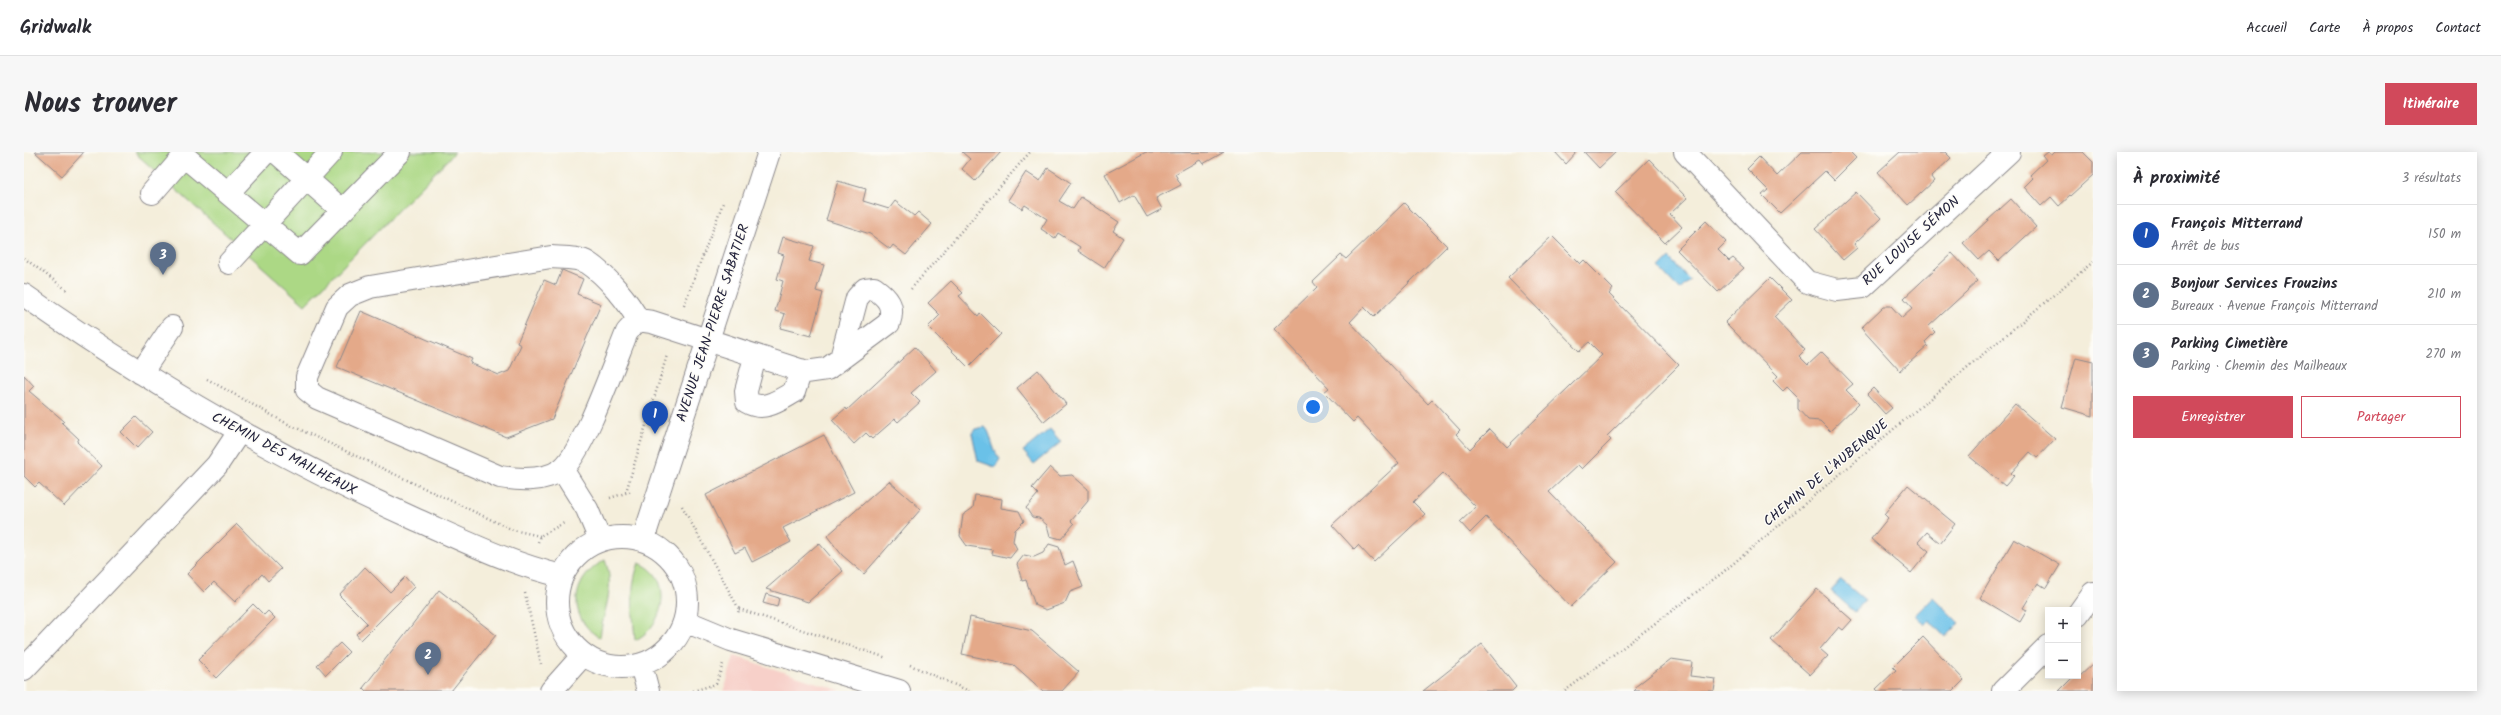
<!DOCTYPE html>
<html lang="fr">
<head>
<meta charset="utf-8">
<style>
  body { margin:0; font-family:Kalam,sans-serif; background:#f7f7f7; color:#2b2b33 }
  .controls { position:absolute; right:12px; bottom:12px; display:grid; overflow:hidden; border-radius:0px; box-shadow:0 2px 10px #0003 }
  .controls button { width:36px; height:36px; display:grid; place-items:center; padding:0; border:0; border-bottom:1px solid #e1e1e2; background:#fff; color:#2b2b33; font:20px sans-serif }
  .you { position:absolute; left:1289px; top:255px; width:14px; height:14px; margin:-10px; border:3px solid #fff; border-radius:50%; background:#1a73e8; box-shadow:0 0 0 6px #1a73e833 }
  .badge { display:grid; place-items:center; width:26px; height:26px; border-radius:50%; background:#d1495b; color:#fff; font-size:13px; font-weight:700 }
  .pin { position:absolute; translate:-50% -33px; filter:drop-shadow(0 1px 2px #0008) }
  .pin::after { content:''; position:absolute; top:21px; width:14px; height:12px; background:inherit; clip-path:polygon(0 0,100% 0,50% 100%) }
  .list { margin:0; padding:0; list-style:none }
  h2 { display:flex; justify-content:space-between; align-items:center; height:52px; margin:0; padding:0 16px; font-size:17px }
  h2 small { font-size:13px; font-weight:400; color:#7c7c81 }
  .list li { display:grid; grid-template-columns:26px 1fr auto; gap:12px; align-items:center; box-sizing:border-box; height:60px; padding:0 16px; border-top:1px solid #e1e1e2 }
  .list b { display:block; font-size:15px; white-space:nowrap }
  .list p { margin:0; font-size:13px; white-space:nowrap; color:#7c7c81 }
  .list em { font-size:13px; font-style:normal; color:#7c7c81 }
  .actions { display:flex; gap:8px; padding:12px 16px }
  .actions a { flex:1; padding:9px 0; border:1px solid #d1495b; border-radius:0px; text-align:center; font-size:14px; color:#d1495b }
  .actions .main { background:#d1495b; color:#fff }
  .map { position:relative; flex:none; width:2069px; height:539px; overflow:hidden; border-radius:0px }
  header { display:flex; align-items:center; gap:24px; box-sizing:border-box; height:56px; padding:0 20px; background:#fff; border-bottom:1px solid #e1e1e2 }
  header strong { font-size:19px }
  nav { display:flex; gap:22px; margin-inline-start:auto; font-size:14px }
  .intro { display:flex; align-items:center; justify-content:space-between; box-sizing:border-box; height:96px; padding:0 24px }
  h1 { margin:0; font-size:28px }
  .button { padding:10px 18px; border-radius:0px; background:#d1495b; color:#fff; font-size:14px; font-weight:700 }
  main { display:flex; gap:24px; padding:0 24px }
  aside { flex:1; background:#fff; border-radius:0px; box-shadow:0 2px 10px #0003 }
  .map>svg:first-child { display:block }
  .built { fill:#f7d0c9 }
  .green { fill:#acd885; stroke:#677d60 }
  .water { fill:#6bc1e8; stroke:#467292 }
  .building { fill:#e4a989 }
  .lines { fill:none; stroke-linecap:round; stroke-linejoin:round }
  .minor-casing { stroke:#8b888b; stroke-width:24 }
  .path { stroke:#8b888b; stroke-width:2.5; stroke-dasharray:1 3; stroke-linecap:butt }
  .minor { stroke:#fff; stroke-width:22 }
  .labels { text-anchor:middle; dominant-baseline:central; stroke-width:3; stroke-linejoin:round; paint-order:stroke }
  .street-label { font-size:14px; fill:#22223b; stroke:#fdfcf7 }
</style>
</head>
<body>
<header>
<strong>Gridwalk</strong>
<nav><a>Accueil</a><a>Carte</a><a>À propos</a><a>Contact</a></nav>
</header>
<div class="intro"><h1>Nous trouver</h1><a class="button">Itinéraire</a></div>
<main>
<div class="map">
<svg width="2069" height="539" viewBox="0 0 2069 539">
  <rect width="100%" height="100%" fill="#fdfcf7"/>
  <filter id="ink" filterUnits="userSpaceOnUse"><feTurbulence type="fractalNoise" baseFrequency=".025" numOctaves="2"/><feDisplacementMap in="SourceGraphic" scale="8" xChannelSelector="R" yChannelSelector="G"/><feConvolveMatrix kernelMatrix="1 2 1 2 8 2 1 2 1" color-interpolation-filters="sRGB"/></filter>
  <filter id="wash" filterUnits="userSpaceOnUse"><feTurbulence type="fractalNoise" baseFrequency=".012" numOctaves="4" result="noise"/><feDisplacementMap in="SourceGraphic" scale="16" xChannelSelector="R" yChannelSelector="G"/><feGaussianBlur stdDeviation="0.9" result="paint"/><feColorMatrix in="noise" values="0 0 0 0 0 0 0 0 0 0 0 0 0 0 0 0 0 1.4 0 .05"/><feComposite in="paint" operator="in"/></filter>
  <g filter="url(#wash)">
    <rect width="100%" height="100%" fill="#f4eedb"/>
    <!-- built -->
    <path class="built" d="M710 504 818 539H700Z"/>
    <!-- green -->
    <path class="green" d="M110 0H431L281 153Z
      M581 408C592 436 579 458 576 486 542 465 547 426 581 408Z
      M615 411C651 424 641 475 611 488 609 462 605 435 615 411Z"/>
    <!-- water -->
    <path class="water" d="M1645 106 1666 128 1656 138 1635 116Z
      M961 275C968 281 967 297 976 307L971 315 954 309 948 281 951 277Z
      M1026 277 1037 290 1010 312 999 299Z
      M1817 428 1841 448 1831 460 1807 439Z
      M1909 445 1935 471 1921 485 1905 468 1900 473 1891 463Z"/>
    <g id="blocks">
      <!-- building -->
      <path class="building" d="M11 0H60L38 24Z
        M938 0H977L951 29 938 17 946 7Z
        M1122 0 1126 1 1200 0 1179 12 1176 8 1151 22 1157 33 1132 46 1138 57 1123 65 1110 43 1096 51 1081 22Z
        M1531 0H1553L1542 12Z
        M1560 0H1592L1575 16Z
        M1778 0H1826L1832 6 1810 28 1801 19 1756 61 1738 43 1744 38 1723 17 1735 5 1753 24Z
        M1876 0H1921L1927 6 1907 25 1910 29 1884 53 1854 20Z
        M2024 0 2028 3 2031 0H2059L2069 10V23L2035 54 2027 45 2017 54 2000 35 2009 26 2006 23 2022 8 2019 4Z
        M1625 7 1663 46 1646 62 1658 75 1641 91 1591 40Z
        M1024 16 1047 31 1035 49 1049 57 1057 45 1095 70 1089 79 1099 86 1080 116 1054 99 1056 95 1034 81 1031 86 1017 77 1023 67 1001 53 998 57 984 48 1002 20 1016 29Z
        M814 29 842 37 839 49 865 57 871 49 890 64 894 60 908 72 882 103 869 93 866 97 846 82 802 68Z
        M1832 40 1857 66 1830 92 1833 96 1819 108 1791 77Z
        M1987 47 2012 75 1975 109 1965 99 1955 108 1939 91Z
        M1380 51 1423 94 1350 165 1340 155 1326 170 1404 252 1408 248 1436 278 1432 282 1446 297 1466 277 1483 295 1578 203 1565 190 1555 199 1484 126 1528 84 1556 112 1560 108 1589 137 1585 142 1655 213 1583 284 1587 288 1558 317 1554 313 1525 340 1593 410 1547 455 1462 365 1446 381 1436 370 1452 355 1419 321 1389 350 1401 362 1350 410 1334 393 1330 397 1308 373 1375 311 1333 266 1329 270 1300 240 1305 236 1250 177 1293 135 1289 130 1317 103 1322 107Z
        M1682 69 1702 90 1694 98 1705 109 1709 106 1720 116 1694 140 1653 98Z
        M759 85 790 94 785 109 800 113 792 139 799 141 787 184 756 176 761 162 751 159 759 129 753 127 760 103 754 101Z
        M1928 101 1954 129 1905 174 1911 180 1901 190 1904 194 1876 219 1837 176 1860 154H1867L1878 166 1889 156 1880 146Z
        M538 118 559 127 553 142 577 152 528 267 482 285 313 215 337 159 448 207 446 211 475 223 485 219 497 193 493 191 520 128 532 133Z
        M1746 126 1768 148 1750 165 1781 198 1775 204 1784 213 1798 200 1829 232 1822 238 1835 251 1806 279 1796 269 1784 268 1774 257V246L1763 235 1759 239 1749 229 1754 224 1701 170Z
        M927 129 939 141 935 144 954 164 956 161 977 182 944 215 904 175 916 163 904 151Z
        M891 195 912 219 887 241 896 250 874 270 871 267 848 287 842 281 830 292 808 268 822 256 823 258Z
        M2052 205 2069 209V264L2038 255Z
        M1014 218 1042 252 1020 270 993 236Z
        M0 223 10 234 5 239 40 269 38 271 55 287 53 290 78 314 40 354 15 331 11 335 0 324Z
        M1849 236 1868 256 1861 262 1843 242Z
        M1991 252 2031 287 2013 306 2006 300 1987 321 1990 324 1981 334 1945 304Z
        M112 265 128 280 113 296 97 280Z
        M800 283 830 340 759 376 767 390 728 410 721 396 711 401 682 343Z
        M1026 315 1036 324 1048 323 1064 337V349L1047 369 1050 372 1037 387 1026 384 1023 373 1015 366 1008 365 1002 356 1014 342 1008 336Z
        M865 329 897 357 840 422 818 403 803 384Z
        M1884 333 1931 372 1916 391 1903 380 1894 390 1905 399 1887 421 1847 387 1864 366 1860 362Z
        M951 343 978 347 977 356 995 359 1000 369 991 378 989 389 993 397 986 406 968 402 969 398 943 394 936 384 939 363 949 356Z
        M213 372 257 417 244 429 238 422 211 450 190 430 180 440 163 422Z
        M1990 387 2036 413 2022 436 2014 431 1999 456 2003 458 1996 470 1956 446Z
        M795 391 819 419 784 450 742 437Z
        M1025 392 1035 395 1041 413 1049 409 1059 435 1046 440 1041 451 1022 458 1011 453 1002 428 998 429 993 412 1000 403 1010 405 1019 401Z
        M341 415 366 440 381 425 390 435 337 488 332 482 343 471 315 443Z
        M1793 437 1828 468 1819 478 1815 475 1796 497 1804 504 1786 523 1747 488Z
        M415 438 472 483 427 539H342L339 536Z
        M742 442 755 446 753 455 739 451Z
        M229 452 240 463 244 459 251 466 192 526 174 508Z
        M946 465 1008 479 1055 520 1038 539H1019L990 513 938 502Z
        M1899 485 1940 528 1929 539H1854L1852 537 1872 518 1869 515Z
        M316 491 325 500 302 523 293 513Z
        M1458 492 1492 535 1488 539H1399Z
        M1647 507 1668 510 1666 524 1692 527 1690 539H1610L1612 537 1611 535Z
        M2069 512V539H2035L2050 524 2054 526Z"/>
    </g>
  </g>
  <g filter="url(#ink)">
    <use href="#blocks" fill-opacity="0" stroke="#8b888b" stroke-width="1"/>
    <g class="lines">
      <defs>
        <path id="minor" d="M252 0 318 58
          M1661 0 1783 130 1813 138 1839 135 1985 0
          M128 41 160 4 276 102 376 0
          M204 41 242 0
          M205 111 307 0
          M0 143C124 230 254 306 393 368 440 389 487 412 538 424
          M614 168C605 150 581 122 564 111 555 105 537 106 527 105L346 135 326 143 313 155 283 225V238L293 246 476 325C496 328 521 330 538 317 559 301 591 209 603 180L614 168 628 170 782 220 803 217 865 171C871 154 864 146 850 136L841 137 833 146 817 206
          M731 205 722 239 723 250C740 260 754 249 770 240L777 218
          M117 221 148 175
          M538 317 563 357 576 388
          M533 450a65 65 0 1 1 130 0a65 65 0 1 1-130 0Z
          M619 388 745 0
          M2054 462 2069 441
          M661 469 707 488 875 539
          M617 513 624 539
          M0 517 193 313 215 280
          M527 539 559 503
          M1979 539 2024 494"/>
      </defs>
      <!-- minor casing -->
      <use href="#minor" class="minor-casing"/>
      <!-- path -->
      <path class="path" d="M0 106 43 138
        M887 137 1006 0
        M660 153 699 51
        M183 227 260 270 489 378 516 384
        M602 340 643 203
        M586 346 608 339
        M658 354 715 457 714 462
        M514 390 516 384 540 371
        M501 441 517 512
        M715 457 863 506
        M886 513 945 539
        M669 539 692 532 699 512
        M1541 539 1698 421 2069 110"/>
      <!-- minor -->
      <use href="#minor" class="minor"/>
    </g>
  </g>
  <g class="labels">
    <!-- street labels -->
    <g class="street-label">
      <text transform="translate(1887 89) rotate(-42)">RUE LOUISE SÉMON</text>
      <text transform="translate(689 171) rotate(-72)">AVENUE JEAN-PIERRE SABATIER</text>
      <text transform="translate(260 302) rotate(28)">CHEMIN DES MAILHEAUX</text>
      <text transform="translate(1802 321) rotate(-40)">CHEMIN DE L'AUBENQUE</text>
    </g>
  </g>
</svg>
<div class="controls">
<button>+</button>
<button>−</button>
</div>
<div class="you"></div>
<div class="pin badge" style="left:631px;top:282px;background:#1a4fb4">1</div>
<div class="pin badge" style="left:404px;top:523px;background:#5c6f8a">2</div>
<div class="pin badge" style="left:139px;top:123px;background:#5c6f8a">3</div>
</div>
<aside>
<h2>À proximité<small>3 résultats</small></h2>
<ul class="list">
<li><span class="badge" style="background:#1a4fb4">1</span><div><b>François Mitterrand</b><p>Arrêt de bus</p></div><em>150 m</em></li>
<li><span class="badge" style="background:#5c6f8a">2</span><div><b>Bonjour Services Frouzins</b><p>Bureaux · Avenue François Mitterrand</p></div><em>210 m</em></li>
<li><span class="badge" style="background:#5c6f8a">3</span><div><b>Parking Cimetière</b><p>Parking · Chemin des Mailheaux</p></div><em>270 m</em></li>
</ul>
<div class="actions"><a class="main">Enregistrer</a><a>Partager</a></div>
</aside>
</main>
</body>
</html>
